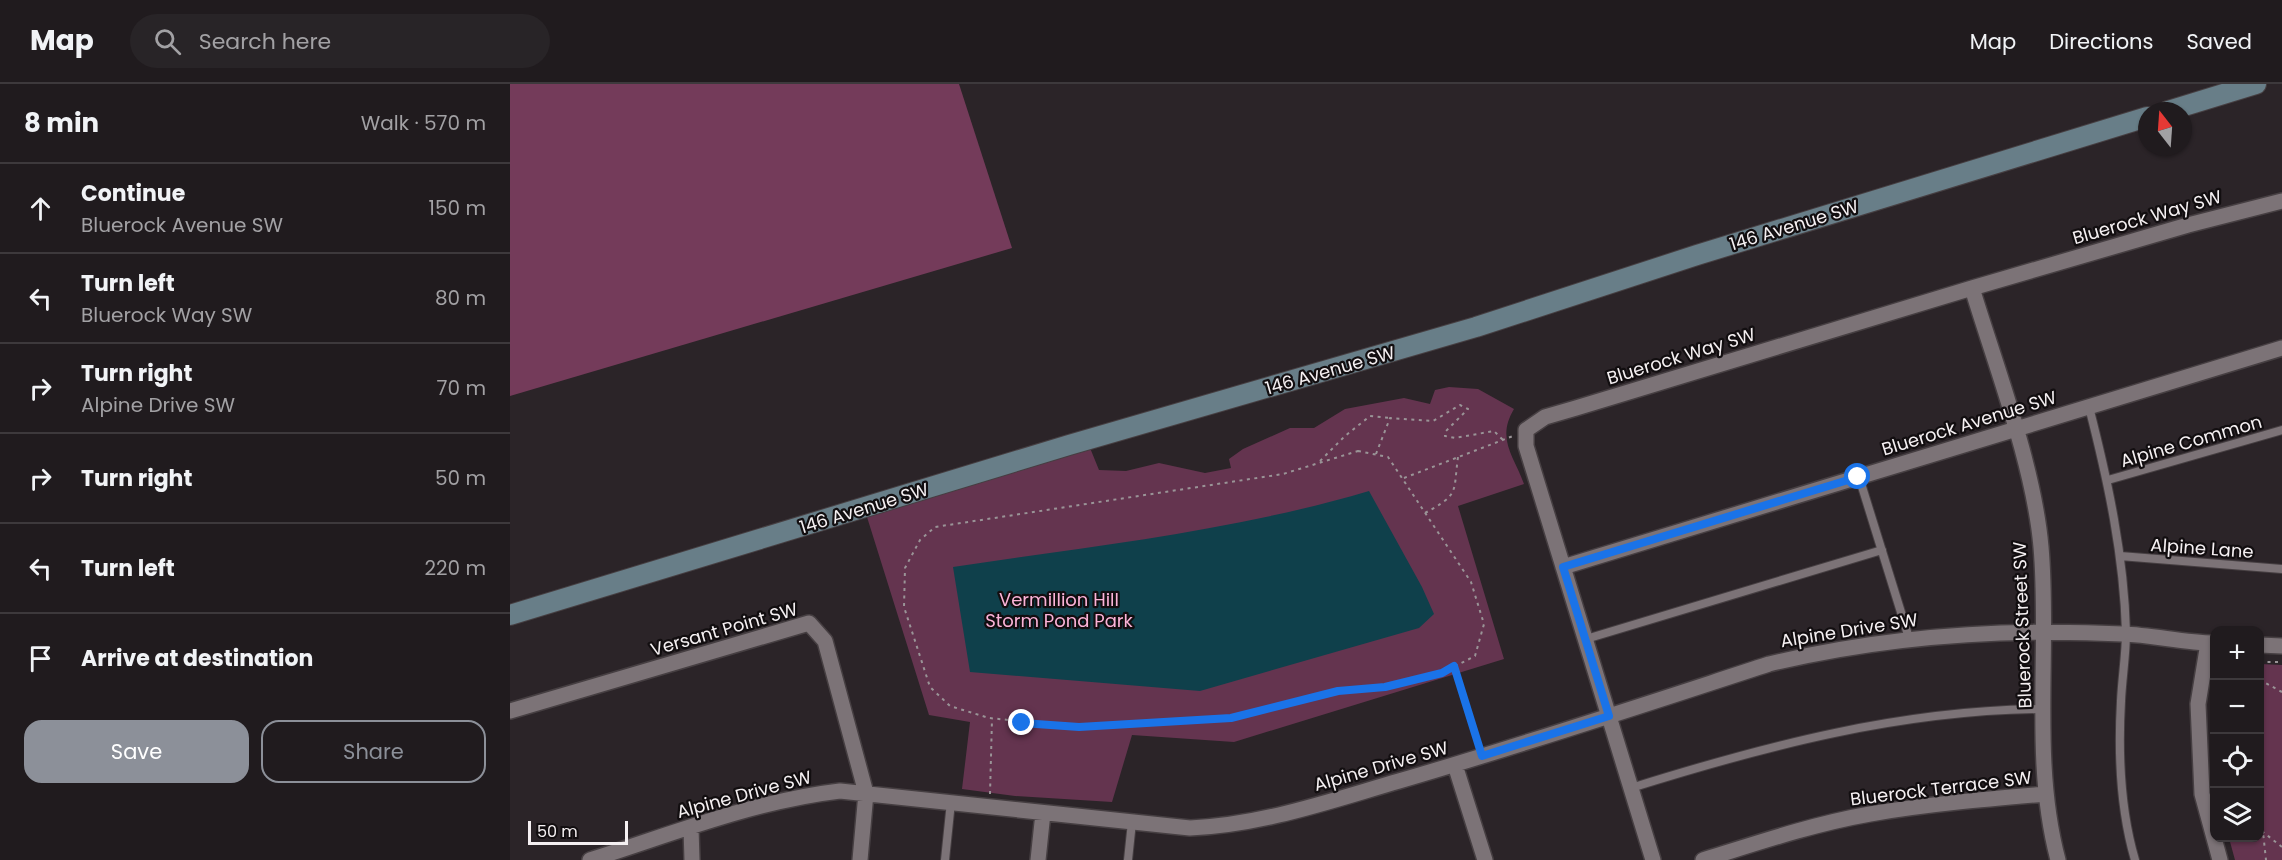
<!DOCTYPE html>
<html lang="en">
<head>
<meta charset="utf-8">
<style>
  body { margin:0; font-family:Poppins,sans-serif; background:#282427; color:#f1f3f6 }
  .controls { position:absolute; right:18px; bottom:18px; display:grid; overflow:hidden; border-radius:12px; box-shadow:0 2px 4px #0004 }
  .controls button { width:54px; height:54px; display:grid; place-items:center; padding:0; border:0; border-bottom:2px solid #3d393c; background:#201b1e; color:#f1f3f6; font:30px sans-serif }
  .compass { position:absolute; left:1628px; top:18px; width:54px; height:54px; border-radius:50%; background:#201b1e; box-shadow:0 2px 4px #0004; rotate:343deg }
  .scale { position:absolute; left:18px; bottom:15px; width:100px; box-sizing:border-box; padding-left:6px; border:3px solid #f5f0f2; border-top:0; font-size:16px; line-height:21px; white-space:nowrap; color:#f5f0f2; -webkit-text-stroke:4px #120e10; paint-order:stroke }
  .stop { position:absolute; width:18px; height:18px; margin:-14px; border:4px solid #1a73e8; border-radius:50%; background:#fff }
  .stop.end { background:#1a73e8; border-color:#fff; box-shadow:0 2px 6px #0008 }
  .list { margin:0; padding:0; list-style:none }
  h2 { display:flex; justify-content:space-between; align-items:center; height:78px; margin:0; padding:0 24px; font-size:26px }
  h2 small { font-size:20px; font-weight:400; color:#a2a1a4 }
  .list li { display:grid; grid-template-columns:39px 1fr auto; gap:18px; align-items:center; box-sizing:border-box; height:90px; padding:0 24px; border-top:2px solid #3d393c }
  .list b { display:block; font-size:22px; white-space:nowrap }
  .list p { margin:0; font-size:20px; white-space:nowrap; color:#a2a1a4 }
  .list em { font-size:20px; font-style:normal; color:#a2a1a4 }
  .actions { display:flex; gap:12px; padding:18px 24px }
  .actions a { flex:1; padding:14px 0; border:2px solid #8c9099; border-radius:18px; text-align:center; font-size:21px; color:#8c9099 }
  .actions .main { background:#8c9099; color:#fff }
  .icon { flex:none; width:33px; height:33px; fill:none; stroke:currentColor; stroke-width:2; stroke-linecap:round; stroke-linejoin:round }
  .map { position:relative; flex:none; width:1772px; height:776px; overflow:hidden }
  header { display:flex; align-items:center; gap:36px; box-sizing:border-box; height:84px; padding:0 30px; background:#201b1e; border-bottom:2px solid #3d393c }
  header strong { font-size:28px }
  nav { display:flex; gap:33px; margin-inline-start:auto; font-size:21px }
  .search { width:420px; height:54px; background:#282427; display:flex; align-items:center; gap:15px; box-sizing:border-box; padding:0 21px; border-radius:33px; color:#a2a1a4; font-size:22px }
  main { display:flex }
  aside { flex:1; background:#201b1e }
  .map>svg:first-child { display:block }
  .green { fill:#64344f }
  .forest { fill:#743b5a }
  .water { fill:#0f404b }
  .lines { fill:none; stroke-linecap:round; stroke-linejoin:round }
  .lane-casing { stroke:#463f42; stroke-width:10 }
  .street-casing { stroke:#463f42; stroke-width:18 }
  .secondary-casing { stroke:#463f42; stroke-width:22 }
  .path { stroke:#9a9497; stroke-width:2; stroke-dasharray:3 4.5; stroke-linecap:butt }
  .lane { stroke:#7c7377; stroke-width:8 }
  .street { stroke:#7c7377; stroke-width:15 }
  .secondary { stroke:#687e88; stroke-width:20 }
  .route { stroke:#1a73e8; stroke-width:8 }
  .labels { text-anchor:middle; dominant-baseline:central; stroke-width:4.5; stroke-linejoin:round; paint-order:stroke }
  .street-label { font-size:18px; fill:#f5f0f2; stroke:#120e10 }
  .park-label { font-size:18px; fill:#fbb3d8; stroke:#120e10 }
</style>
</head>
<body>
<header>
<strong>Map</strong>
<div class="search"><svg class="icon" aria-label="search" viewBox="0 0 24 24"><circle cx="10" cy="10" r="6"/><path d="M15 15l6 6"/></svg>Search here</div>
<nav><a>Map</a><a>Directions</a><a>Saved</a></nav>
</header>
<main>
<aside>
<h2>8 min<small>Walk · 570 m</small></h2>
<ul class="list">
<li><svg class="icon" aria-label="ahead" viewBox="0 0 24 24"><path d="M12 20V5M6 11l6-6 6 6"/></svg><div><b>Continue</b><p>Bluerock Avenue SW</p></div><em>150 m</em></li>
<li><svg class="icon" aria-label="left" viewBox="0 0 24 24"><path d="M17 20v-9H6M10 6l-5 5 5 5"/></svg><div><b>Turn left</b><p>Bluerock Way SW</p></div><em>80 m</em></li>
<li><svg class="icon" aria-label="right" viewBox="0 0 24 24"><path d="M7 20v-9h11M14 6l5 5-5 5"/></svg><div><b>Turn right</b><p>Alpine Drive SW</p></div><em>70 m</em></li>
<li><svg class="icon" aria-label="right" viewBox="0 0 24 24"><path d="M7 20v-9h11M14 6l5 5-5 5"/></svg><div><b>Turn right</b></div><em>50 m</em></li>
<li><svg class="icon" aria-label="left" viewBox="0 0 24 24"><path d="M17 20v-9H6M10 6l-5 5 5 5"/></svg><div><b>Turn left</b></div><em>220 m</em></li>
<li><svg class="icon" aria-label="arrive" viewBox="0 0 24 24"><path d="M6 21V4h12l-3 4 3 4H6"/></svg><div><b>Arrive at destination</b></div></li>
</ul>
<div class="actions"><a class="main">Save</a><a>Share</a></div>
</aside>
<div class="map">
<svg width="1772" height="776" viewBox="0 0 1772 776">
  <rect width="100%" height="100%" fill="#2b2428"/>
  <!-- green -->
  <path class="green" d="M939 303 968 305 1004 325C986 355 1004 372 1014 400L948 422 994 575 724 658 622 651 602 718 505 712 452 705 460 638 419 631 357 433 422 409 578 359 589 386 616 387 649 379 695 389 721 384 719 375 733 365 780 344H804L835 325 894 314 920 320 925 306Z
    M1750 580 1772 581V776H1725L1719 754H1750Z"/>
  <!-- forest -->
  <path class="forest" d="M0 0H449L502 164 0 312Z"/>
  <!-- water -->
  <path class="water" d="M859 407 912 503 924 530 909 544 690 607 460 588 443 483C582 462 724 447 859 407Z"/>
  <g class="lines">
    <defs>
      <path id="lane" d="M1579 323C1598 397 1614 472 1616 548 1616 571 1612 594 1611 617 1608 670 1610 725 1625 776
        M1349 393 1399 554
        M1598 396 1772 346
        M1610 472 1772 485
        M1076 555 1372 466
        M1121 704C1255 662 1391 626 1533 625
        M435 776 441 718
        M618 776 622 738"/>
      <path id="street" d="M1462 204C1486 283 1524 382 1531 463 1540 566 1521 675 1548 776
        M1053 483 1772 264
        M1698 559 1688 620 1692 710 1710 776
        M1750 561 1772 562
        M0 627 299 539 315 557 356 709 350 776
        M945 681 975 776
        M181 744 182 776
        M80 776C162 750 244 717 330 707L680 744C752 741 820 717 889 697 1013 661 1136 620 1259 580 1376 552 1493 544 1613 550 1644 551 1674 559 1704 559
        M528 776 533 729
        M1143 776 1016 362V346L1035 333 1066 324 1462 204 1678 141 1772 117
        M1193 776C1247 759 1303 740 1360 730 1418 720 1477 715 1536 710"/>
      <path id="secondary" d="M1658 27 1746 0
        M0 531 559 361 966 243 1187 171 1637 33"/>
    </defs>
    <!-- lane casing -->
    <use href="#lane" class="lane-casing"/>
    <!-- street casing -->
    <use href="#street" class="street-casing"/>
    <!-- secondary casing -->
    <use href="#secondary" class="secondary-casing"/>
    <!-- path -->
    <path class="path" d="M848 367 878 373 961 498 974 540 965 572 932 589 875 603 828 607 721 634 569 643 479 634 440 622 420 603 394 523 395 484 410 456 425 443 773 390Z
      M866 370 880 334 923 337 950 321 958 325 935 348V352L945 354 984 347 993 356
      M810 377 835 352 860 332 880 334
      M894 394 1003 352
      M915 429C950 410 943 409 948 373
      M1750 578H1772
      M944 582 968 660
      M1772 608 1752 597 1750 679 1753 748 1772 763
      M480 710 482 635
      M1750 745 1753 748 1756 776"/>
    <!-- lane -->
    <use href="#lane" class="lane"/>
    <!-- street -->
    <use href="#street" class="street"/>
    <!-- secondary -->
    <use href="#secondary" class="secondary"/>
  </g>
  <g class="lines">
    <!-- route -->
    <path class="route" d="M512 639 569 643 721 634 828 607 875 603 932 589 944 582 972 672 1099 632 1053 483 1348 393"/>
  </g>
  <g class="labels">
    <!-- street labels -->
    <g class="street-label">
      <text transform="translate(1637 133) rotate(-16)">Bluerock Way SW</text>
      <text transform="translate(1284 141) rotate(-17)">146 Avenue SW</text>
      <text transform="translate(1171 272) rotate(-17)">Bluerock Way SW</text>
      <text transform="translate(820 286) rotate(-16)">146 Avenue SW</text>
      <text transform="translate(1459 339) rotate(-17)">Bluerock Avenue SW</text>
      <text transform="translate(1681 357) rotate(-16)">Alpine Common</text>
      <text transform="translate(354 424) rotate(-17)">146 Avenue SW</text>
      <text transform="translate(1692 464) rotate(4)">Alpine Lane</text>
      <text transform="translate(1512 541) rotate(-92)">Bluerock Street SW</text>
      <text transform="translate(214 545) rotate(-16)">Versant Point SW</text>
      <text transform="translate(1339 546) rotate(-9)">Alpine Drive SW</text>
      <text transform="translate(871 682) rotate(-16)">Alpine Drive SW</text>
      <text transform="translate(1431 704) rotate(-7)">Bluerock Terrace SW</text>
      <text transform="translate(234 710) rotate(-15)">Alpine Drive SW</text>
    </g>
    <!-- park labels -->
    <g class="park-label">
      <text x="549" y="515">Vermillion Hill<tspan x="549" dy="21">Storm Pond Park</tspan></text>
    </g>
  </g>
</svg>
<div class="controls">
<button>+</button>
<button>−</button>
<button><svg class="icon" aria-label="locate" viewBox="0 0 24 24"><circle cx="12" cy="12" r="6"/><path d="M12 2v4M12 18v4M2 12h4M18 12h4"/></svg></button>
<button><svg class="icon" aria-label="layers" viewBox="0 0 24 24"><path d="M12 4l9 5-9 5-9-5zM3 14l9 5 9-5"/></svg></button>
</div>
<svg class="compass" viewBox="-18 -18 36 36"><path d="M0-13l5 13h-10z" fill="#e53935"/><path d="M0 13l5-13h-10z" fill="#a2a1a4"/></svg>
<div class="scale">50 m</div>
<div class="stop" style="left:1348px;top:393px"></div>
<div class="stop end" style="left:512px;top:639px"></div>
</div>
</main>
</body>
</html>
